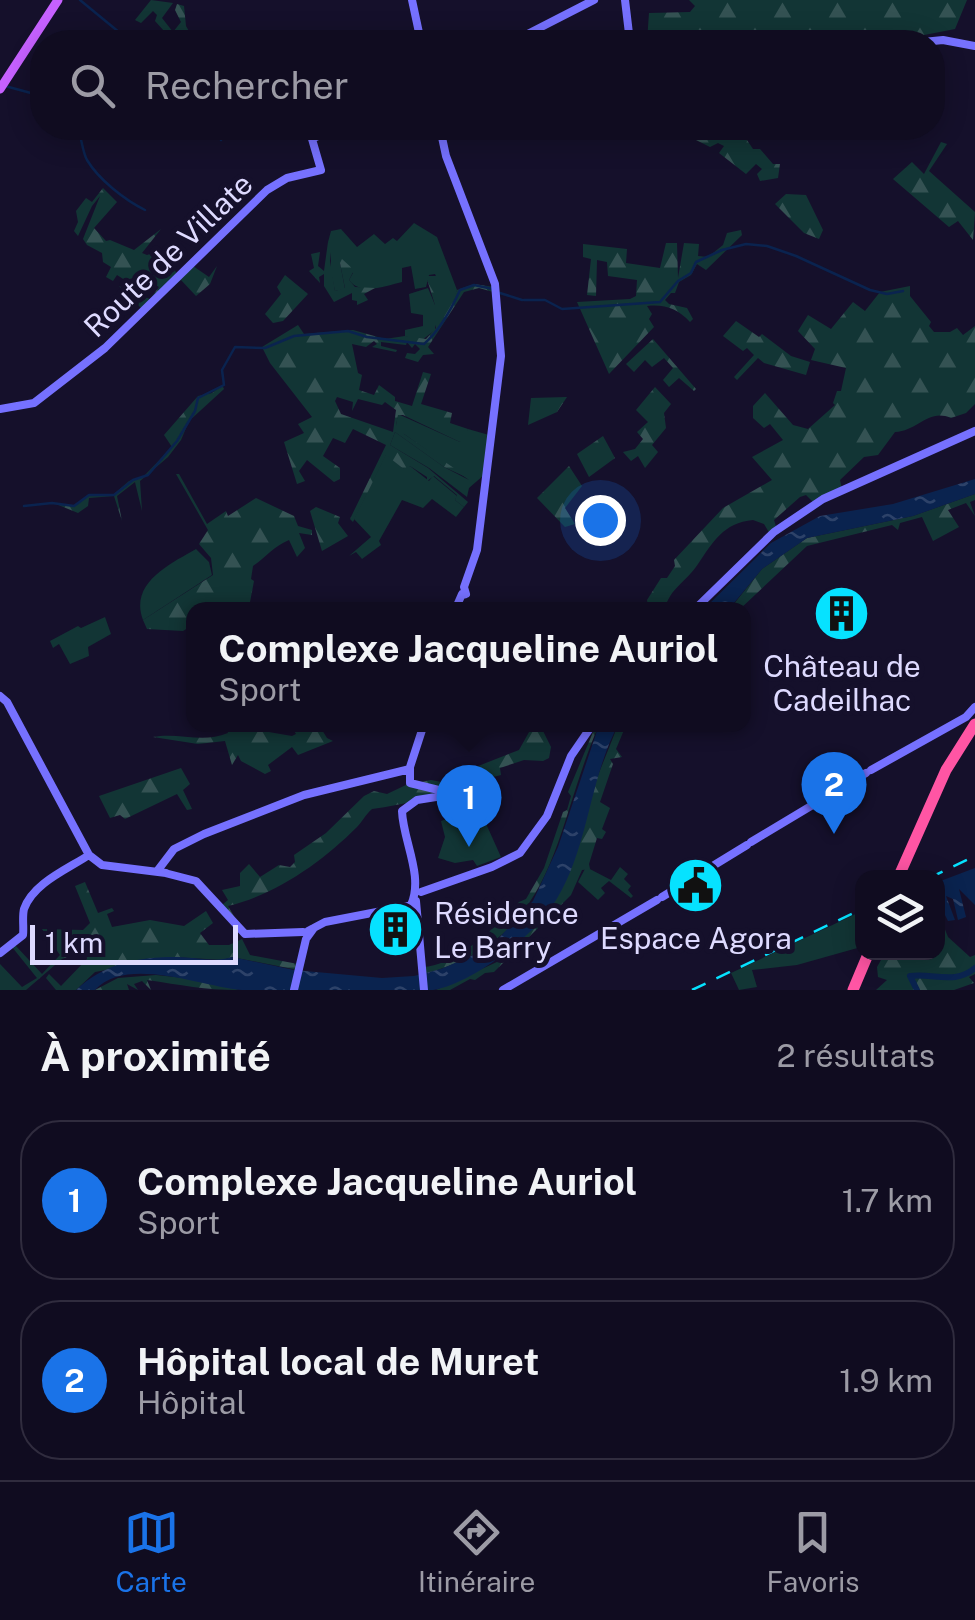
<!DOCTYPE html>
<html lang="fr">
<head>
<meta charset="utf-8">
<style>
  body { margin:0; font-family:"Public Sans",sans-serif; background:#1e1a2d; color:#f1f3f6 }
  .controls { position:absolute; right:30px; bottom:30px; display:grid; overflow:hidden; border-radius:20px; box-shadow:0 5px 25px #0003 }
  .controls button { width:90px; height:90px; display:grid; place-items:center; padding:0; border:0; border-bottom:2px solid #302c3e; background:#100c20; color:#f1f3f6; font:50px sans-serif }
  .scale { position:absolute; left:30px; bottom:25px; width:208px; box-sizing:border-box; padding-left:10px; border:5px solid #dedaff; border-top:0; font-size:28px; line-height:35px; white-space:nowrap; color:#dedaff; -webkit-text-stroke:8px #15102b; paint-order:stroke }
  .you { position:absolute; left:600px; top:520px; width:35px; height:35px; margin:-25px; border:8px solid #fff; border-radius:50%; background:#1a73e8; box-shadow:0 0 0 15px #1a73e833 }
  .badge { display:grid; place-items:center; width:65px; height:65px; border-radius:50%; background:#1a73e8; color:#fff; font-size:32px; font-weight:700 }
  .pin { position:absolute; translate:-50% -82px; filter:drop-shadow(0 2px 5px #0008) }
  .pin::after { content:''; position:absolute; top:52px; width:35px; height:30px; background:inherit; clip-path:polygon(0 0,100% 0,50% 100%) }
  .popup { position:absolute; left:186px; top:602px; width:565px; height:130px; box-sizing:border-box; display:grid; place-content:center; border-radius:20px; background:#100c20; filter:drop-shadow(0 2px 8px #0005); font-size:32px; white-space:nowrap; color:#9c9ba5 }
  .popup b { font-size:38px; color:#f1f3f6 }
  .popup::after { content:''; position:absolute; left:50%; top:100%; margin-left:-20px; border:20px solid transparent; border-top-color:#100c20 }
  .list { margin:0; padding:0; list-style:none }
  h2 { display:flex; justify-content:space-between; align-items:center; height:130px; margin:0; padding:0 40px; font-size:42px }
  h2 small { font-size:32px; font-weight:400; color:#9c9ba5 }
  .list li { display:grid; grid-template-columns:65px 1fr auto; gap:30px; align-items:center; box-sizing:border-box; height:160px; margin:0 20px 20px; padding:0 20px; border:2px solid #302c3e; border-radius:40px }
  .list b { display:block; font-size:38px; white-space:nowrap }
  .list p { margin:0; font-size:32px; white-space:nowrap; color:#9c9ba5 }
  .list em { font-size:32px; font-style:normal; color:#9c9ba5 }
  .icon { flex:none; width:55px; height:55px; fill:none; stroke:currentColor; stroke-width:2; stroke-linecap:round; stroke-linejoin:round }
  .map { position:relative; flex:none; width:975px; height:990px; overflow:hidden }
  .search { position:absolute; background:#100c20; box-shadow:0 5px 25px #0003; left:30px; right:30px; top:30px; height:110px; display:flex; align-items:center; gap:25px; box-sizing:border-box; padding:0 35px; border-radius:40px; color:#9c9ba5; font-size:38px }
  .sheet { height:490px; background:#100c20 }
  nav { display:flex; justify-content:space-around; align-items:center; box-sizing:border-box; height:140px; border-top:2px solid #302c3e; background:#100c20; font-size:28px; color:#9c9ba5 }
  nav a { display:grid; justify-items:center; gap:5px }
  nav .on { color:#1a73e8 }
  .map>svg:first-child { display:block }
  .green { fill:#123535 }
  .forest { fill:url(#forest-firs); fill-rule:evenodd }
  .water { fill:url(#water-ripples) }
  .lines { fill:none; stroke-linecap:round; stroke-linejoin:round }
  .stream { stroke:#0a234f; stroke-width:2.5 }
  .river { stroke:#0a234f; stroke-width:6 }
  .secondary { stroke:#7671ff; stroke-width:8 }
  .primary { stroke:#c661ff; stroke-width:9 }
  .highway { stroke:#ff55a4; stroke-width:11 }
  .rail { stroke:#06e2ff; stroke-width:2.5; stroke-dasharray:15 12; stroke-linecap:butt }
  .labels { text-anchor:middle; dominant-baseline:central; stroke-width:10; stroke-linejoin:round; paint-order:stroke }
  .street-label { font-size:30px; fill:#dedaff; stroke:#15102b }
  .poi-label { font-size:30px; fill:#dedaff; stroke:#15102b }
</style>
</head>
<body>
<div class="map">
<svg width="975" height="990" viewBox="0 0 975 990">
  <defs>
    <pattern id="forest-firs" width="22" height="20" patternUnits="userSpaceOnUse" patternTransform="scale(2.5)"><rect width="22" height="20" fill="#123535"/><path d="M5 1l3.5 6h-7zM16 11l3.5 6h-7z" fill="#345253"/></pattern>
    <pattern id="water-ripples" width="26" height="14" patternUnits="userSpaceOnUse" patternTransform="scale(2.5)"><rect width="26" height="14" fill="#0a234f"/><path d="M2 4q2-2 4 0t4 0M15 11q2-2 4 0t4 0" fill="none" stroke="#2d4269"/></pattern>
  </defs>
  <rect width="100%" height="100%" fill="#15102b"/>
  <!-- green -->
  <path class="green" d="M414 223 437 237 457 290 452 306H449L435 274 429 275 426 287 415 289 411 266 402 268V282C385 286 361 296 349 280L353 273 340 263 345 289 335 291 331 272V244L328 242 331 231 341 229 357 247 374 234 385 244 393 238 397 241Z
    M428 288 435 305V330L421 341 405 336V330L423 326V315L411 313 409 294Z
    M398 414 460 442 468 429 489 435 484 475 469 488 467 497 429 468 390 445 395 432 444 467 469 480 404 434 396 425Z
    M386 454 404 469 410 466 429 481 433 476 457 496 455 500 464 507 456 517 432 499 423 508 402 500 379 541 381 545 362 559 356 552 349 556 371 537 354 519Z
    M196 549 209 562 212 575 143 620C129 583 170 564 196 549Z
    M105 617 111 634 88 647 89 656 70 664 59 644 53 648 50 641 78 626 81 628Z
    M479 808 501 857 477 866 473 860 455 863 438 858 445 837 441 821Z
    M586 867 611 880 620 867 628 874 624 879 631 886 628 890 633 896 631 898 609 881 601 888 605 893 598 900 578 882Z
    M862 911 861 947 797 965 752 970 757 987 739 990 731 973Z"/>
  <!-- forest -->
  <path class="forest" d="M151 0 173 3 162 18 173 32 181 22 175 10 177 4 184 6 186 26 195 42H157L156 40 165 32 155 21 157 15 153 11 141 23 135 20Z
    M689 0H967L955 29 919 36 917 42H647L649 13 690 12 695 6Z
    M686 128H739L753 149H760L773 164H780L778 178 760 181 757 174 762 169 756 164 746 174 719 153 724 146 718 143 710 147 692 138Z
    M941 142 947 144 929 171 975 212 973 240 958 221 949 227 893 179 912 162 924 174Z
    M103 188 117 202 94 228 106 241 110 240 134 250 161 229 142 253 147 255 156 252 173 267 178 276 193 266 209 277 217 266 210 284 196 296 181 280 144 311 119 286 150 299 159 287 144 277 131 284 117 275 113 281 106 277 111 267 103 262 102 253 87 245 83 239 100 196 92 206 78 236 74 231 78 222 76 211 86 198 92 202Z
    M786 194 806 195 823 230 819 239 804 233 775 204Z
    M741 230 742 235 706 270 697 264 691 275 679 282 675 293H671L665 300 669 304 687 308 693 319 690 322C678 309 665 304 647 306L652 314 649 319 654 327 609 374 577 302 630 299 636 296 637 280 608 276 607 262 597 260 596 296 587 295 591 259 583 257V244L627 249 626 263 660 268 666 243H677L678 278 684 243 699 244 698 256 708 257 723 245 727 233Z
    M328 242 332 243 330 261 335 291 345 288 340 263 342 259 354 270 349 280 355 287 375 288 364 294 368 300 357 305V301L352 300V293L334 302 324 286V274L319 277 320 283 309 271 314 268 311 254 320 252 318 266 324 271Z
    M285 275 308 294 283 321 273 323 265 314 281 294 277 287Z
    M426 276H437L450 306 457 290 474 284 494 287 493 292 479 288 464 292 428 347 434 354 423 355 418 362 405 358 407 353 415 354 420 349 415 344 412 348 407 342 406 345 381 342V346L397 350 396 352 372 347 377 344 374 341 366 347 352 344 358 373 362 375 359 390 374 395 379 385 395 397V401L412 406 423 372 431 374 421 404 452 413 450 423 468 429 464 441 460 442 403 415H398L396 425 403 427 404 434 470 479 444 467 395 432 390 445 428 468 468 502 464 507 455 500 457 495 434 476 427 481V477L410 466 405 470 386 455 353 522 350 519 386 445 353 429 345 443 333 438 323 456 340 468V479L334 482 307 460 299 471 305 481 297 484 284 442 304 433 298 424 312 417 270 363 262 347 298 325 304 334 353 330 385 339 405 336 426 339 436 328 433 318 435 305ZM337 397 353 402 352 411 358 399 382 405 385 402 396 410 393 432 341 414 335 401Z
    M910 286V296L931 322 929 326 934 332H950L957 328 963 335 975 326V404L966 413 951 418C928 408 918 431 895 432L878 455 864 457 840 480 842 489 814 503 806 495 800 497 774 520 777 530 770 534 764 524 753 520C723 523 713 542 698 564 687 581 669 589 665 609L643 610 648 606 647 600 661 578H667L675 566 674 560 723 508 772 480 752 457 783 440 770 424 764 428 753 418V406L765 393 793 425 808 429 835 405 833 403 837 391H841L846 368 811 360 815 349 798 331 808 315 831 329 853 302 865 311 880 292Z
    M736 321 759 337 762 334 791 356 810 362 806 375 764 363 758 358 737 380 734 377 754 355 747 348 743 351 723 336Z
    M653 339 696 389 694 391 679 378 669 387 663 380 673 368 664 358 652 367 645 360 634 372 626 364Z
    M222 385 224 389 189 421 181 440 168 457 140 481 142 511 135 482 117 496 122 521 114 496 89 498 88 506 78 513 56 504 73 506 89 495 114 494 129 481 144 476 172 447 164 435 198 396 212 393Z
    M655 387 671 404 664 413 666 428 652 445 658 452 645 468 638 456 631 461 623 452 635 449 643 439 637 432 648 422 636 410Z
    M567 397 557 412 528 425 531 398Z
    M603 436 615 458 589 477 577 454Z
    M569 466 582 486 565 508 575 524 565 527 537 498Z
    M176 474H179L207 524 226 511 228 516 256 498 294 516 298 526 312 530V535L299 533 305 548 297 557 289 540C274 546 266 557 253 566L251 579 254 581 250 602 253 609 194 610V624L183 631 147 629 143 620 213 575 211 558 199 544 208 530Z
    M975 494V500L970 502 975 516 966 503 948 510 959 527 933 541 922 517 900 523 898 530 892 525 807 546 740 609 729 610 762 569 807 538 913 516Z
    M316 507 340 517 338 523 348 536 322 551 310 511Z
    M225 724 230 725 233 729 245 728 292 736 296 734 291 725H327L322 730 327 738 333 741 298 755 292 747 268 765 271 771 265 774 241 761 238 755 232 765 225 741 198 744 153 737C179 732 202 744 228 733Z
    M533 725H545L542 729 551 747 549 758 543 761 524 760 500 768 501 775 489 778 481 773 468 779 461 796C449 801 434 798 420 801 404 803 388 807 372 809 365 815 362 822 357 827 322 862 277 894 228 906L235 918 222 905 228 900 222 890 240 886V873L249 864 260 877 279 865 290 867 295 862 294 855 326 833 364 796 374 791 387 794 406 785 431 780 457 785 468 770 519 750Z
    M596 725H599C552 832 559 937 424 974L423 967C456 966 496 927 519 902L526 899 544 868 563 812 567 810 571 796 568 792Z
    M618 725H628L631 728 624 730 616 749 622 757 610 759 613 764 600 802 610 808 602 829 606 832 602 839 597 838 589 864 590 869 582 870 571 895 494 972 485 973 475 980 470 979 450 990H436L497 962 549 911 579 845 597 778Z
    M181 768 190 784 183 790 192 809 187 810 177 794 125 819 120 815 110 818 99 796Z
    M85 882 98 913 112 908 114 911 107 914 112 927 150 920 184 926 206 911 213 923 200 933 209 945H229L242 939 250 955 298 964V970L232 957 222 960 175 957 95 972 76 990H56L46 978 49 974 61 986 87 959 86 949 62 959 26 990H0V964L22 987 37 978 12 947 15 945 42 974 60 955 42 929 83 930 90 923 75 886Z
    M938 921 942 922 948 937 970 957 975 955V974L969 977 974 983 954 990H876L887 980 878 977 877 967 885 953 938 952Z
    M156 975 202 980 239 990C205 990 181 985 147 980L151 990 142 981 134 984 138 990 127 984 129 990H95L118 978Z"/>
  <!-- water -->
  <path class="water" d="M975 479V494L913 516 807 538 762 569 729 609H704L771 543 820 516 893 504Z
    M599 725H618C586 785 589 861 545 916 522 944 468 985 433 990 408 990 381 990 356 990 318 990 279 990 242 990 202 987 127 955 95 990H76C105 963 137 957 177 957 195 957 214 963 232 957L294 970 382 978 414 976 441 969 478 953 500 937 533 901 558 847Z
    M975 868V905L959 889 966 917 958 920 953 899 946 896 955 920 948 921 938 901V882Z"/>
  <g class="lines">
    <!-- stream -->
    <path class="stream" d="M80 0 131 42
      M5 86 42 96
      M77 128C82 137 82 151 87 160 99 180 125 200 145 210
      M217 128 221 140
      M500 293 522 300
      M524 300H545L562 309 660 302 678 281 691 273 696 262 722 250 746 244 767 246 796 256 870 290 887 294 903 291
      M24 506 52 503 74 506 89 495H114L133 480 148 475 177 441 195 411 198 398 224 385 222 370 235 347 265 348 294 336 348 331 367 337 424 344C440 330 451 310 460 290L474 285 493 289"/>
    <!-- river -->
    <path class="river" d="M917 990 910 976C934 973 955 985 975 968"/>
    <!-- secondary -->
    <path class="secondary" d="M412 0 421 42
      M625 0 630 42
      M512 42 594 0
      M923 42 943 40 975 46
      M440 128 446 156 495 284 501 356 477 550 464 587 466 594 462 595
      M0 409 34 403 105 348 267 190 287 178 321 170 312 139 335 128
      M455 610 462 594
      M694 610 774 532 823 499 975 431
      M0 696 7 702 89 855 102 865 166 873
      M871 770 966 717 975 707
      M751 842 866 773
      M158 870 174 849 204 834 304 795 410 769
      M165 873 196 881 245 934 303 932
      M421 892 492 867 520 853 547 816 571 756 593 724
      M662 897 747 845
      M416 901 424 990
      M411 905C424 876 403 841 402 811L417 800 455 794 410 783V767L424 724
      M308 931 325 922 413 905
      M0 953 23 935C24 927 22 917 24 909 33 883 68 869 89 855
      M294 990 306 939 314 928
      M503 990 657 900"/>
    <!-- primary -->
    <path class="primary" d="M0 89 58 0"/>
    <!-- highway -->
    <path class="highway" d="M898 878 946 770 975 724
      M853 990 869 952"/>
    <!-- rail -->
    <path class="rail" d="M929 878 975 856
      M692 990 862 909"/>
  </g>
  <!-- icons -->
  <defs>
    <symbol id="building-disc" viewBox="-11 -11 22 22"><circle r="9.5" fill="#06e2ff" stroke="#15102b"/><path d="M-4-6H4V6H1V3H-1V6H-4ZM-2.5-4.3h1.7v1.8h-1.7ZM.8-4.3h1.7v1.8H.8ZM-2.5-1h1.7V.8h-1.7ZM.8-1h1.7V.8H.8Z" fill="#111"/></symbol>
    <symbol id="civic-disc" viewBox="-11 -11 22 22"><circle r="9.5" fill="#06e2ff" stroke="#15102b"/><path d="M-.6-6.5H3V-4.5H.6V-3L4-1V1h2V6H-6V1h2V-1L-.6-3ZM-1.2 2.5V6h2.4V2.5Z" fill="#111"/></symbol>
  </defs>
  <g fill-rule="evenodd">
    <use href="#building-disc" x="810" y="582" width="63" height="63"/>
    <use href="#civic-disc" x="664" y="854" width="63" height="63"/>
    <use href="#building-disc" x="364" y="898" width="63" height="63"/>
  </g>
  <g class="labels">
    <!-- street labels -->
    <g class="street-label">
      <text transform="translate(168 255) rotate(-44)">Route de Villate</text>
    </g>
    <!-- poi labels -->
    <g class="poi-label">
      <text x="842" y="666">Château de<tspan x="842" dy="34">Cadeilhac</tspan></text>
      <text x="434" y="913" text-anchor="start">Résidence<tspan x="434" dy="34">Le Barry</tspan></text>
      <text x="696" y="938">Espace Agora</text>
    </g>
  </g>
</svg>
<div class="controls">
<button><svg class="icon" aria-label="layers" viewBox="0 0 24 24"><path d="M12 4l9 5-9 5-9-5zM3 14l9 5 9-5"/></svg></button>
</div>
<div class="scale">1 km</div>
<div class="you"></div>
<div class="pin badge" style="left:469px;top:847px">1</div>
<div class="popup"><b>Complexe Jacqueline Auriol</b>Sport</div>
<div class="pin badge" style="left:834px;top:834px">2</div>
<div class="search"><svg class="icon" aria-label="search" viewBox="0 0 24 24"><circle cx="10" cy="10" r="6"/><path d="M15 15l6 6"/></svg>Rechercher</div>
</div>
<section class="sheet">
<h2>À proximité<small>2 résultats</small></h2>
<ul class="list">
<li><span class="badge">1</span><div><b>Complexe Jacqueline Auriol</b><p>Sport</p></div><em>1.7 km</em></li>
<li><span class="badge">2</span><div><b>Hôpital local de Muret</b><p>Hôpital</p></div><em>1.9 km</em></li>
</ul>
</section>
<nav>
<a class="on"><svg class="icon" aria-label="map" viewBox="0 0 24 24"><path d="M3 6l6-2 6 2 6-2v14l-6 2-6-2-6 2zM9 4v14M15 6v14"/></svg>Carte</a>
<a><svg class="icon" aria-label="directions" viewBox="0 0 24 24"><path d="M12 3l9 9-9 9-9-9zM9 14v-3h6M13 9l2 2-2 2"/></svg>Itinéraire</a>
<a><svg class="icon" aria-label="saved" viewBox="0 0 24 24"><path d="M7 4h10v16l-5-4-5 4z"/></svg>Favoris</a>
</nav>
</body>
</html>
